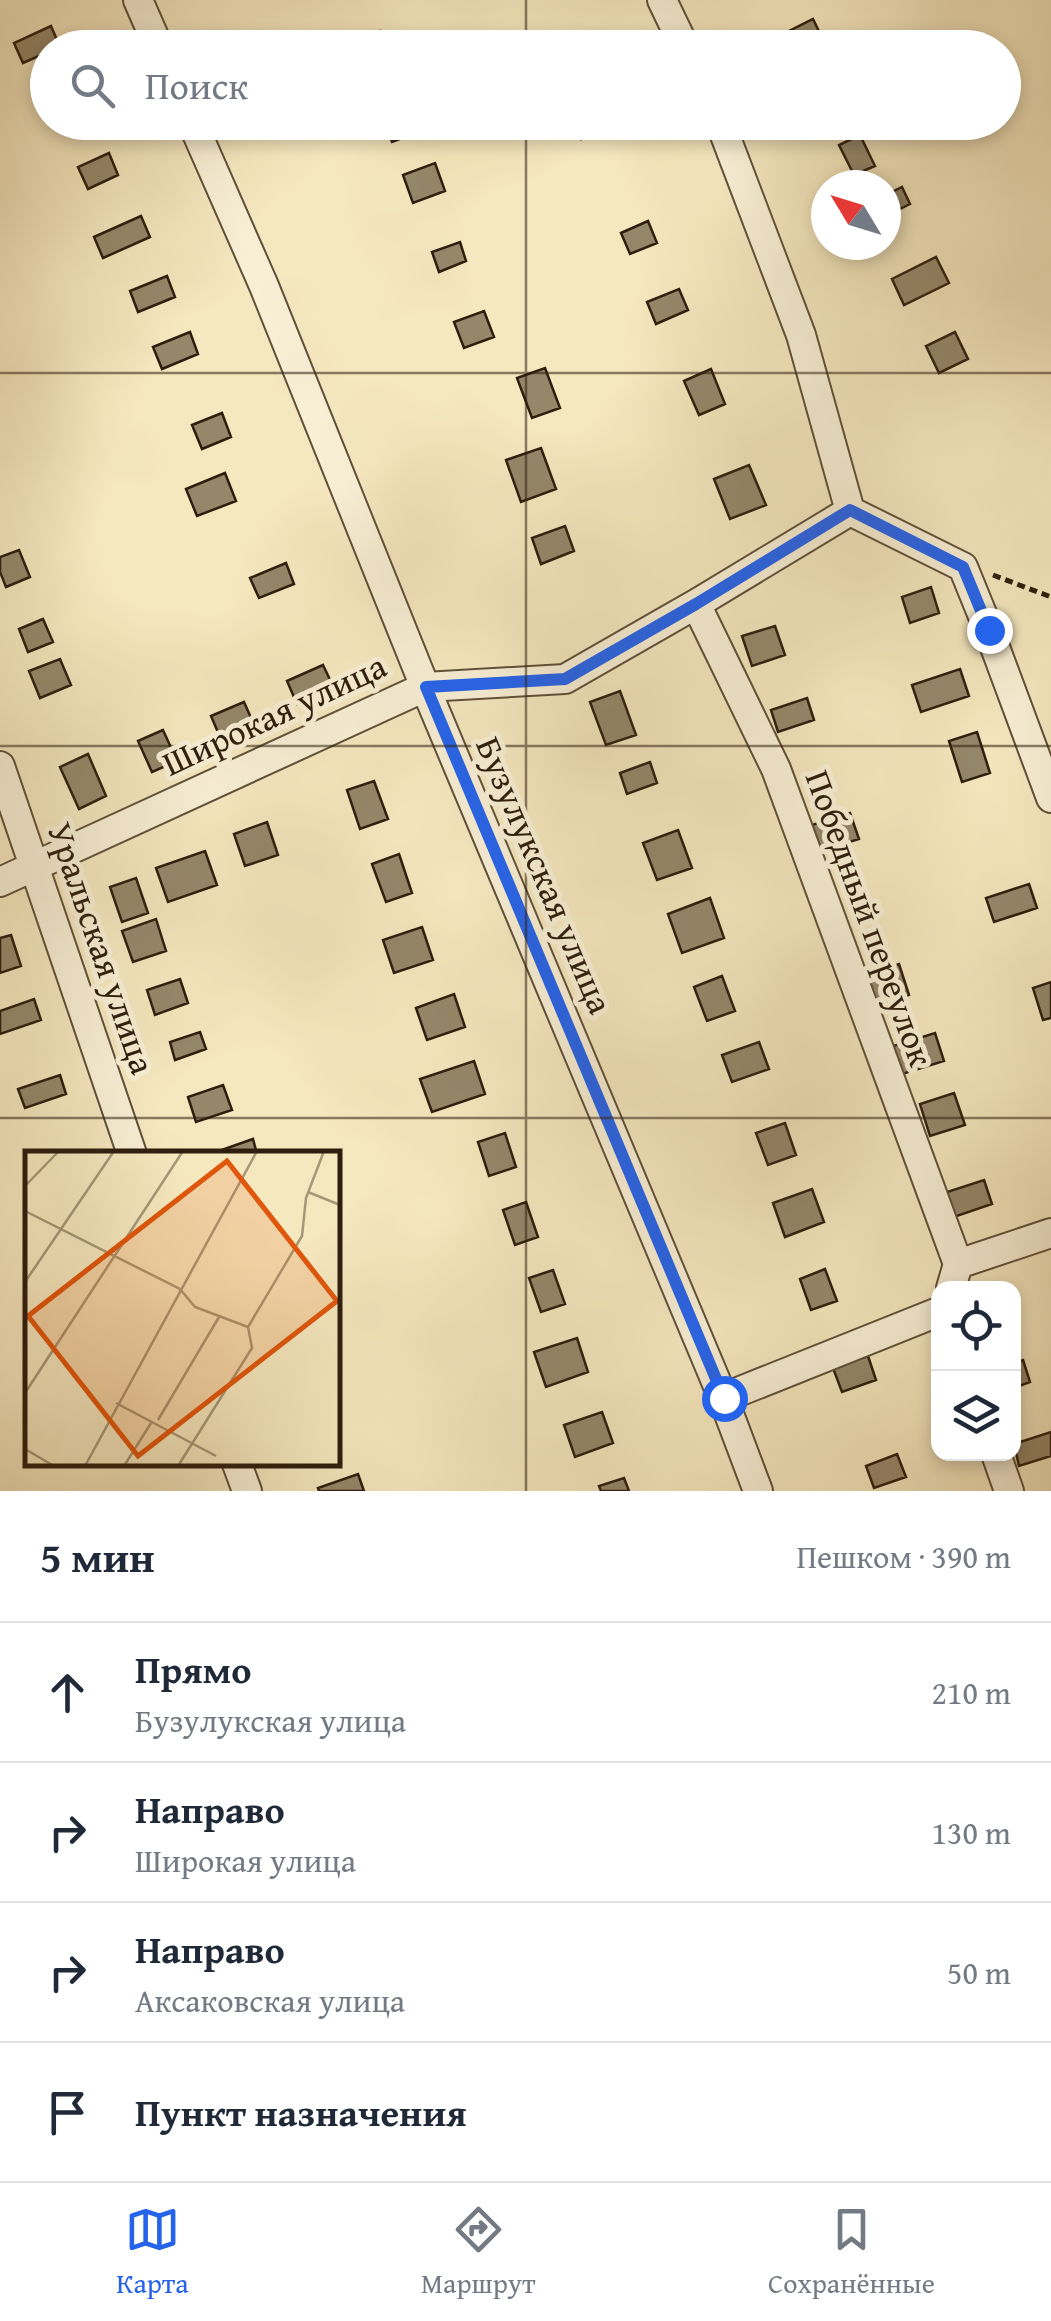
<!DOCTYPE html>
<html lang="ru">
<head>
<meta charset="utf-8">
<style>
  body { margin:0; font-family:"Gentium Book Plus",serif; background:#f2f2f3; color:#1f2937 }
  .controls { position:absolute; right:30px; bottom:30px; display:grid; overflow:hidden; border-radius:20px; box-shadow:0 5px 15px #0003 }
  .controls button { width:90px; height:90px; display:grid; place-items:center; padding:0; border:0; border-bottom:2px solid #e0e1e3; background:#fff; color:#1f2937; font:50px sans-serif }
  .compass { position:absolute; left:811px; top:170px; width:90px; height:90px; border-radius:50%; background:#fff; box-shadow:0 5px 15px #0003; rotate:308deg }
  .stop { position:absolute; width:30px; height:30px; margin:-22px; border:8px solid #2563eb; border-radius:50%; background:#fff }
  .stop.end { background:#2563eb; border-color:#fff; box-shadow:0 2px 10px #0008 }
  .list { margin:0; padding:0; list-style:none }
  h2 { display:flex; justify-content:space-between; align-items:center; height:130px; margin:0; padding:0 40px; font-size:42px }
  h2 small { font-size:32px; font-weight:400; color:#747a83 }
  .list li { display:grid; grid-template-columns:65px 1fr auto; gap:30px; align-items:center; box-sizing:border-box; height:140px; padding:0 40px; border-top:2px solid #e0e1e3 }
  .list b { display:block; font-size:38px; white-space:nowrap }
  .list p { margin:0; font-size:32px; white-space:nowrap; color:#747a83 }
  .list em { font-size:32px; font-style:normal; color:#747a83 }
  .icon { flex:none; width:55px; height:55px; fill:none; stroke:currentColor; stroke-width:2; stroke-linecap:round; stroke-linejoin:round }
  .map { position:relative; flex:none; width:1051px; height:1491px; overflow:hidden }
  .search { position:absolute; background:#fff; box-shadow:0 5px 15px #0003; left:30px; right:30px; top:30px; height:110px; display:flex; align-items:center; gap:25px; box-sizing:border-box; padding:0 35px; border-radius:55px; color:#747a83; font-size:38px }
  .sheet { height:690px; background:#fff }
  nav { display:flex; justify-content:space-around; align-items:center; box-sizing:border-box; height:140px; border-top:2px solid #e0e1e3; background:#fff; font-size:28px; color:#747a83 }
  nav a { display:grid; justify-items:center; gap:5px }
  nav .on { color:#2563eb }
  .map>svg:first-child { display:block }
  .building { fill:#95876a; stroke:#2e1e0e; stroke-width:2.5 }
  .lines { fill:none; stroke-linecap:round; stroke-linejoin:round }
  .street-casing { stroke:#60503a; stroke-width:32 }
  .path { stroke:#2e1e0e; stroke-width:5; stroke-dasharray:8 5; stroke-linecap:butt }
  .street { stroke:#f8efd5; stroke-width:28 }
  .route { stroke:#2563eb; stroke-width:12 }
  .grid { fill:none; stroke:#2e1e0e; stroke-width:2.5; stroke-opacity:0.55 }
  .labels { text-anchor:middle; dominant-baseline:central; stroke-width:10; stroke-linejoin:round; paint-order:stroke }
  .street-label { font-size:35px; fill:#2e1e0e; stroke:#f8efd5 }
  .inset-road { fill:none; stroke:#a59778; stroke-width:2.5 }
  .view { fill:#df560c; fill-opacity:0.15; stroke:#df560c; stroke-width:5 }
  .inset-edge { fill:none; stroke:#2e1e0e; stroke-width:5 }
</style>
</head>
<body>
<div class="map">
<svg width="1051" height="1491" viewBox="0 0 1051 1491">
  <rect width="100%" height="100%" fill="#f5e7be"/>
  <filter id="stains"><feTurbulence type="fractalNoise" baseFrequency=".002" numOctaves="4"/><feColorMatrix values="0 0 0 0 .2 0 0 0 0 .09 0 0 0 0 .02 0 0 0 .5 -.17"/></filter>
  <radialGradient id="worn" r=".72"><stop offset=".6" stop-color="#630" stop-opacity="0"/><stop offset="1" stop-color="#630" stop-opacity=".3"/></radialGradient>
  <!-- building -->
  <path class="building" d="M813 19 827 48H792L785 33Z
    M51 26 60 47 48 48V52L23 63 14 43Z
    M380 31 388 48H350V47Z
    M564 33 571 48H530Z
    M385 122H418L422 131 392 142Z
    M574 122H611L612 126 581 139Z
    M860 135 875 166 854 175 839 145Z
    M109 153 118 175 88 189 78 167Z
    M435 163 445 191 413 203 403 175Z
    M902 187 910 204 886 216V195Z
    M141 216 150 237 103 258 94 237Z
    M648 221 657 243 630 254 621 233Z
    M460 242 466 261 439 272 432 252Z
    M936 257 949 283 904 305 892 279Z
    M167 276 175 297 138 312 130 291Z
    M679 289 688 310 656 324 647 302Z
    M484 311 494 337 464 348 454 322Z
    M190 332 198 354 162 369 153 347Z
    M955 332 968 359 939 373 926 346Z
    M545 368 560 408 532 418 517 378Z
    M711 369 725 404 699 415 684 381Z
    M222 413 231 437 202 449 192 425Z
    M541 448 556 489 521 502 506 460Z
    M749 465 766 505 730 519 714 479Z
    M225 473 236 501 197 516 186 489Z
    M565 526 574 551 541 564 532 538Z
    M19 550 30 577 6 587 0 572V557Z
    M286 563 294 584 259 598 250 578Z
    M931 587 939 613 910 623 902 597Z
    M43 619 53 642 28 652 19 629Z
    M775 626 785 655 752 666 742 636Z
    M60 659 71 685 40 698 29 671Z
    M323 665 334 688 297 704 287 681Z
    M960 669 969 696 921 712 912 685Z
    M620 691 636 735 606 745 590 702Z
    M807 698 814 720 778 732 771 710Z
    M244 702 256 729 223 744 211 716Z
    M163 730 177 761 152 772 138 741Z
    M977 732 990 773 962 782 949 741Z
    M88 754 106 796 79 809 60 767Z
    M650 762 657 783 627 794 620 773Z
    M374 781 388 819 360 829 347 790Z
    M850 813 859 839 821 851 812 825Z
    M267 822 278 855 245 866 234 834Z
    M678 830 692 868 657 880 643 843Z
    M205 851 217 885 168 902 156 868Z
    M399 854 412 893 386 902 372 864Z
    M136 878 148 913 122 922 110 887Z
    M1029 884 1037 908 994 922 986 898Z
    M710 898 724 938 682 953 668 914Z
    M156 919 166 951 133 962 122 931Z
    M422 927 433 960 394 973 383 940Z
    M11 935 21 966 0 973V938Z
    M899 964 909 995 874 1007 864 976Z
    M722 976 735 1011 707 1021 694 987Z
    M180 979 188 1003 155 1015 147 990Z
    M1051 982V1018L1043 1020 1033 988Z
    M454 994 465 1027 427 1040 416 1008Z
    M34 999 41 1020 0 1034V1011Z
    M200 1032 206 1049 175 1060 170 1042Z
    M935 1033 944 1061 899 1075 890 1047Z
    M759 1042 769 1069 732 1082 722 1055Z
    M474 1061 485 1094 432 1112 420 1079Z
    M60 1075 66 1094 25 1108 18 1089Z
    M223 1085 232 1110 196 1122 188 1097Z
    M954 1093 965 1125 930 1136 920 1104Z
    M785 1123 796 1155 768 1165 756 1133Z
    M505 1133 516 1167 489 1176 478 1142Z
    M253 1139 257 1154H214L213 1153Z
    M984 1180 992 1204 951 1218 944 1193Z
    M812 1189 824 1222 785 1237 773 1203Z
    M526 1202 538 1237 515 1245 503 1210Z
    M825 1269 837 1301 811 1310 800 1279Z
    M553 1270 565 1304 541 1312 529 1278Z
    M577 1338 588 1372 546 1387 534 1352Z
    M868 1356 876 1380 842 1392 833 1368Z
    M1023 1360 1030 1382 1014 1388V1363Z
    M602 1412 613 1443 575 1457 564 1425Z
    M1051 1432V1456L1019 1466 1014 1444Z
    M897 1454 906 1477 874 1488 866 1466Z
    M358 1474 364 1491H319L318 1488Z
    M624 1478 629 1491H601L599 1486Z"/>
  <g class="lines">
    <defs>
      <path id="street" d="M138 0 159 48
        M662 0 685 48
        M192 122 264 286 425 687 723 1398 758 1491
        M720 122 801 335 850 511 963 567 989 631 1051 798
        M696 604 776 769 958 1264
        M0 766 132 1154
        M0 882 425 687 565 679 696 604 850 511
        M951 1288 958 1264 1051 1233
        M723 1398 938 1312
        M996 1454 1009 1491
        M237 1464 247 1491"/>
    </defs>
    <!-- street casing -->
    <use href="#street" class="street-casing"/>
    <!-- path -->
    <path class="path" d="M993 575 1051 597"/>
    <!-- street -->
    <use href="#street" class="street"/>
  </g>
  <g class="lines">
    <!-- route -->
    <path class="route" d="M724 1398 426 687 565 679 696 604 850 510 963 567 989 630"/>
  </g>
  <!-- grid -->
  <path class="grid" d="M526 0V48M526 122V1491M0 373H1051M0 746H1051M0 1118H1051"/>
  <g class="labels">
    <!-- street labels -->
    <g class="street-label">
      <text transform="translate(274 714) rotate(-25)">Широкая улица</text>
      <text transform="translate(545 875) rotate(67)">Бузулукская улица</text>
      <text transform="translate(870 918) rotate(70)">Победный переулок</text>
      <text transform="translate(102 948) rotate(71)">Уральская улица</text>
    </g>
  </g>
  <!-- overview -->
  <g transform="translate(25 1151)">
    <rect width="315" height="315" fill="#f5e7be"/>
    <path class="inset-road" d="M0 35 34 0M283 41 315 54M0 60 155 138 170 156 223 176M0 131 89 0M0 242 158 0M91 252 191 305M133 269 194 166M0 298 29 315M60 315 232 0M99 315 126 272M153 315 227 197 223 176 277 85 281 47 299 0"/>
    <path class="view" d="M202 10 312 150 113 305 3 165Z"/>
    <rect width="315" height="315" class="inset-edge"/>
  </g>
  <rect width="100%" height="100%" filter="url(#stains)"/>
  <rect width="100%" height="100%" fill="url(#worn)"/>
</svg>
<div class="controls">
<button><svg class="icon" aria-label="locate" viewBox="0 0 24 24"><circle cx="12" cy="12" r="6"/><path d="M12 2v4M12 18v4M2 12h4M18 12h4"/></svg></button>
<button><svg class="icon" aria-label="layers" viewBox="0 0 24 24"><path d="M12 4l9 5-9 5-9-5zM3 14l9 5 9-5"/></svg></button>
</div>
<svg class="compass" viewBox="-18 -18 36 36"><path d="M0-13l5 13h-10z" fill="#e53935"/><path d="M0 13l5-13h-10z" fill="#747a83"/></svg>
<div class="stop" style="left:724px;top:1398px"></div>
<div class="stop end" style="left:989px;top:630px"></div>
<div class="search"><svg class="icon" aria-label="search" viewBox="0 0 24 24"><circle cx="10" cy="10" r="6"/><path d="M15 15l6 6"/></svg>Поиск</div>
</div>
<section class="sheet">
<h2>5 мин<small>Пешком · 390 m</small></h2>
<ul class="list">
<li><svg class="icon" aria-label="ahead" viewBox="0 0 24 24"><path d="M12 20V5M6 11l6-6 6 6"/></svg><div><b>Прямо</b><p>Бузулукская улица</p></div><em>210 m</em></li>
<li><svg class="icon" aria-label="right" viewBox="0 0 24 24"><path d="M7 20v-9h11M14 6l5 5-5 5"/></svg><div><b>Направо</b><p>Широкая улица</p></div><em>130 m</em></li>
<li><svg class="icon" aria-label="right" viewBox="0 0 24 24"><path d="M7 20v-9h11M14 6l5 5-5 5"/></svg><div><b>Направо</b><p>Аксаковская улица</p></div><em>50 m</em></li>
<li><svg class="icon" aria-label="arrive" viewBox="0 0 24 24"><path d="M6 21V4h12l-3 4 3 4H6"/></svg><div><b>Пункт назначения</b></div></li>
</ul>
</section>
<nav>
<a class="on"><svg class="icon" aria-label="map" viewBox="0 0 24 24"><path d="M3 6l6-2 6 2 6-2v14l-6 2-6-2-6 2zM9 4v14M15 6v14"/></svg>Карта</a>
<a><svg class="icon" aria-label="directions" viewBox="0 0 24 24"><path d="M12 3l9 9-9 9-9-9zM9 14v-3h6M13 9l2 2-2 2"/></svg>Маршрут</a>
<a><svg class="icon" aria-label="saved" viewBox="0 0 24 24"><path d="M7 4h10v16l-5-4-5 4z"/></svg>Сохранённые</a>
</nav>
</body>
</html>
